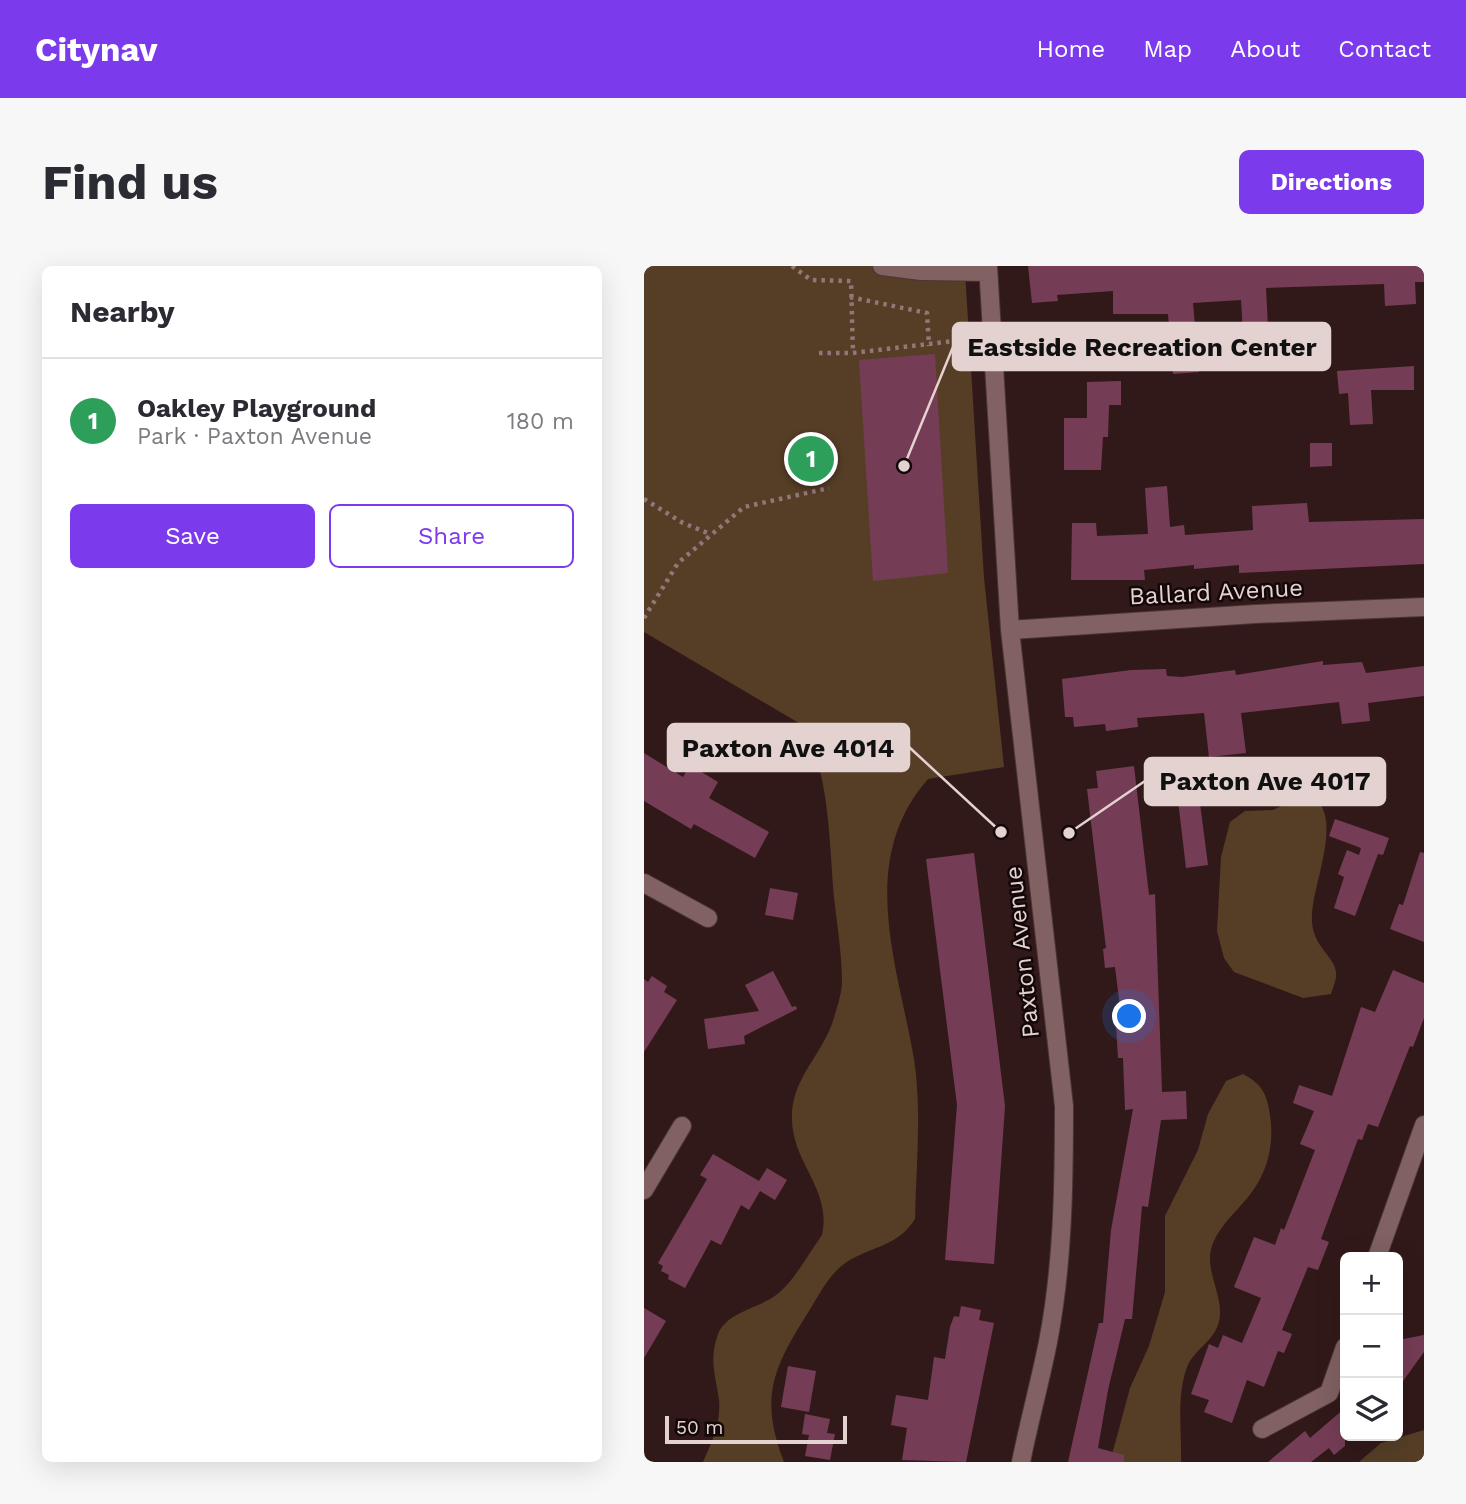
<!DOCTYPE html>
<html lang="en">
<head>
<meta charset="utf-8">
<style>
  body { margin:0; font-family:"Work Sans",sans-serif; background:#f7f7f7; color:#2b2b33 }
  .controls { position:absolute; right:21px; bottom:21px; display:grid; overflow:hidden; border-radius:10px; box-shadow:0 7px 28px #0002 }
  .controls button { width:63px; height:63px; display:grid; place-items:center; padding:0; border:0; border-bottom:2px solid #e1e1e2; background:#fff; color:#2b2b33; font:35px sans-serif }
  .scale { position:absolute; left:21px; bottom:18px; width:182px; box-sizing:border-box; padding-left:7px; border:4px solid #e4d2d1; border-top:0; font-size:19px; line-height:24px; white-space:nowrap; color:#e4d2d1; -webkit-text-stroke:5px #130708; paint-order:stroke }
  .you { position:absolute; left:486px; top:751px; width:24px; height:24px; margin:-18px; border:5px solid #fff; border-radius:50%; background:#1a73e8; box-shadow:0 0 0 10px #1a73e833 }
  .badge { display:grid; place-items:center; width:46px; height:46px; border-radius:50%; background:#7c3aed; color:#fff; font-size:23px; font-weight:700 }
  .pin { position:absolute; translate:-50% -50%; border:4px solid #fff; box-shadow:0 2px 7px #0006 }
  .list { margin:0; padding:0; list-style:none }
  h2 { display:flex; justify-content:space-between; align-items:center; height:91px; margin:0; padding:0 28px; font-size:30px }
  h2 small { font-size:23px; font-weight:400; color:#7c7c81 }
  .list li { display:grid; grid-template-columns:46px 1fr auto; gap:21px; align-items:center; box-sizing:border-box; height:126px; padding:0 28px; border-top:2px solid #e1e1e2 }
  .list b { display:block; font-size:26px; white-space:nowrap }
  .list p { margin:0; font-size:23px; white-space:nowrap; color:#7c7c81 }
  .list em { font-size:23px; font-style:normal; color:#7c7c81 }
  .actions { display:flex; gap:14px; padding:21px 28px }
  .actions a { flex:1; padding:16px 0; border:2px solid #7c3aed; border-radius:10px; text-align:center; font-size:24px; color:#7c3aed }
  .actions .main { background:#7c3aed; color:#fff }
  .icon { flex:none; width:38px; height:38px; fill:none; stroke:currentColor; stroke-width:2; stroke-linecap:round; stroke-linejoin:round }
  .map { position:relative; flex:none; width:780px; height:1196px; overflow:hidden; border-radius:10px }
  header { display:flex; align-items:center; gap:42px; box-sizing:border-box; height:98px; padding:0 35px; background:#7c3aed; color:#fff }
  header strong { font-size:33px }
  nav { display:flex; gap:38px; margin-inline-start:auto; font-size:24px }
  .intro { display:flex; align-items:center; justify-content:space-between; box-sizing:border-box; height:168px; padding:0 42px }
  h1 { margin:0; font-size:49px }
  .button { padding:18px 32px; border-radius:10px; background:#7c3aed; color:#fff; font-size:24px; font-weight:700 }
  main { display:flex; gap:42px; padding:0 42px }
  aside { flex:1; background:#fff; border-radius:10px; box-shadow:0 7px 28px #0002 }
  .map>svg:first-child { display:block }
  .green { fill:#563e26 }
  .building { fill:#753d55 }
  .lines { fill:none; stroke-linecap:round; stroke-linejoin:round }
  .minor-casing { stroke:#4a3536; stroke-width:20 }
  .path { stroke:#8e7978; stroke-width:4.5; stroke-dasharray:3.5 5; stroke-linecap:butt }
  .minor { stroke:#816161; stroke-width:18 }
  .labels { text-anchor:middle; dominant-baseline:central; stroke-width:5; stroke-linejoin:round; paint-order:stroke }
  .street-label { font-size:24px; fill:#e4d2d1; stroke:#130708 }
  .leader { fill:none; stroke:#e4d2d1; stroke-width:2.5 }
  .callout-dot { fill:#e4d2d1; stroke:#130708; stroke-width:2.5 }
  .callout { fill:#e4d2d1; stroke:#e4d2d1; stroke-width:2.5 }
  .callout-label { font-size:26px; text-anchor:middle; font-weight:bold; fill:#111 }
</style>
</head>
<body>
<header>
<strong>Citynav</strong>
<nav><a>Home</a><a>Map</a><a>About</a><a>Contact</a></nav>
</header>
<div class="intro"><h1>Find us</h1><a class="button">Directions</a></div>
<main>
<aside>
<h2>Nearby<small></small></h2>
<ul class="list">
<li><span class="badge" style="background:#2e9e5b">1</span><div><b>Oakley Playground</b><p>Park · Paxton Avenue</p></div><em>180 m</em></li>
</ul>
<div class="actions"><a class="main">Save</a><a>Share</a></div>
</aside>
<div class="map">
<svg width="780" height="1196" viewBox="0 0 780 1196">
  <rect width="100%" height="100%" fill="#321919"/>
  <!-- green -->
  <path class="green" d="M0 0H320L321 6 340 312 360 501 284 513C212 595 254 700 270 793 278 845 272 901 271 953 253 982 225 980 200 998 184 1010 175 1029 165 1045 129 1102 115 1131 140 1196H59C68 1176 77 1157 75 1134 72 1110 65 1096 73 1071 81 1044 119 1043 137 1025 153 1010 165 987 178 969 188 924 149 898 148 854 146 813 179 789 190 752 193 741 198 727 198 716 198 688 193 659 190 631 185 574 186 512 160 460L0 366Z
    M654 532C662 533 674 532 678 541 692 568 669 620 668 649 666 681 691 689 692 707 693 713 689 721 687 728L659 732 590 706 580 692 573 665 577 591 586 556 601 545 629 544Z
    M599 808C618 818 623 828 626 849 631 882 622 912 599 937 586 952 568 968 566 990 565 1010 577 1029 576 1048 575 1074 551 1081 543 1101 532 1131 538 1164 537 1196H466L486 1122 505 1080 521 1026V950L554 884 564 848 582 815Z
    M780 1164V1196H715L737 1177Z"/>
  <!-- building -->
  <path class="building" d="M384 0H780V16H771L772 38 741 40 740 18 622 22 626 101 601 103 597 34 549 37 555 106 529 108 524 48H469V25L413 29 414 35 388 37Z
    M291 88 304 307 229 315 215 94Z
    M770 100V124H727L729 158 706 159 704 127 695 128 693 105Z
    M477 115V139H465L464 171H459L457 204H420V152H443V116Z
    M666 177H688V200L666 201Z
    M523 220 526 261 540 259 541 269 609 264 608 240 663 237 665 256 780 253V298L595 307V299L550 303V299L500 304 501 314H427L428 257H452L453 270 504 268 501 222Z
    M679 395V399L718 396 722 407 780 400V430L724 437 726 455 698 458 695 436 597 447 602 487 565 491 560 447 493 452 494 461 462 465 461 458 430 461 429 451H421L418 413 487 404 522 403 523 410 538 411 591 404 592 409Z
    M0 487 39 511 46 499 74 516 65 532 125 566 111 592 50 558 47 563 0 535Z
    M490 500 505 629 511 628 518 826 542 825 543 853 517 854 504 941 498 940 488 1053H481L464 1124 454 1182 480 1189V1196H424L455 1057H459L467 964 489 843 481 844 479 792H474L471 742 476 741 471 701 461 702 459 683 462 682 443 523 454 522 452 505Z
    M552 507 564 599 542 602 531 509Z
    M691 553 745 572 739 589 734 588 711 650 690 642 700 611 694 608 703 584 715 589 717 582 685 570Z
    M776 586 780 587V676L746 663 755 638 759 639Z
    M330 587 361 840 350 998 301 994 313 839 282 593Z
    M126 622 154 627 149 654 121 649Z
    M749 704 780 717V752L769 781 766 780 734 861 724 858 718 874 714 873 677 973 685 976 674 1004 664 1001 638 1064 648 1068 640 1087 634 1085 620 1121 603 1114 588 1157 560 1146 565 1134 547 1128 565 1078 574 1082 579 1069 598 1077 617 1032 590 1021 610 971 631 979 637 962 640 964 671 884 656 878 670 845 649 837 655 819 688 830 717 741 731 746Z
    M129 705 148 741 152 740 153 743 100 770 101 778 64 783 60 753 115 745 101 719Z
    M8 710 23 720 20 726 33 734 0 786V713L4 716Z
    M69 888 115 915 123 902 143 914 131 934 116 925 105 944 97 939 77 979 67 974 41 1022 24 1013 25 1009 17 1005 19 1000 14 997 63 913 56 909Z
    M317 1040 337 1044 335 1054 350 1057 322 1196 258 1194 263 1162 247 1159 252 1129 284 1134 290 1091 301 1093 306 1061 310 1050 315 1051Z
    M0 1042 22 1055 0 1092Z
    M780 1069V1086L754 1122V1074Z
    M144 1100 172 1105 165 1146 137 1141Z
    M701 1142V1180L690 1189 685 1182 667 1196H624L661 1165 666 1172Z
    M161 1148 186 1153 183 1167 191 1168 186 1194 161 1190 165 1169 158 1168Z"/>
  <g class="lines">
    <defs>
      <path id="minor" d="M238 0 277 5 344 6
        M344 0 366 364 420 840C420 919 419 998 404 1076 396 1116 385 1156 377 1196
        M366 364 611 348 780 341
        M0 617 64 652
        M0 924 38 860
        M733 991 780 859
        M618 1163 685 1127 701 1081"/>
    </defs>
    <!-- minor casing -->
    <use href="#minor" class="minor-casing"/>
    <!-- path -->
    <path class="path" d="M148 0 167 14 207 15 209 87
      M206 31 283 47 285 80
      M175 87H209L327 73
      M0 233 39 257 66 268
      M0 352 34 297 100 241 185 222"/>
    <!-- minor -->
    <use href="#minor" class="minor"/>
  </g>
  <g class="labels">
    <!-- street labels -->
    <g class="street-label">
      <text transform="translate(572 326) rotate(-3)">Ballard Avenue</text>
      <text transform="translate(378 686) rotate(-96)">Paxton Avenue</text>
    </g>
  </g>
  <!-- callouts -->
  <path class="leader" d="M260 200L309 81M357 566L265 481M425 567L501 515"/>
  <g class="callout-dot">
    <circle cx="260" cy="200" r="7"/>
    <circle cx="357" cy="566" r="7"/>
    <circle cx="425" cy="567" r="7"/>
  </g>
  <g class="callout">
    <rect x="309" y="57" width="377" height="47" rx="7"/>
    <rect x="24" y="458" width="241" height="47" rx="7"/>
    <rect x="501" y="492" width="240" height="47" rx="7"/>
  </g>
  <g class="callout-label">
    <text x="498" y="90">Eastside Recreation Center</text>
    <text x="144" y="491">Paxton Ave 4014</text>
    <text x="621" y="524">Paxton Ave 4017</text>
  </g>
</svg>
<div class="controls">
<button>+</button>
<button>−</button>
<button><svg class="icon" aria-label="layers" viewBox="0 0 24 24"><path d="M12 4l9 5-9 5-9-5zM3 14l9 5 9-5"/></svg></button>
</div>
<div class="scale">50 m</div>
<div class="you"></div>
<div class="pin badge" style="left:167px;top:193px;background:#2e9e5b">1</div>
</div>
</main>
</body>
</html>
